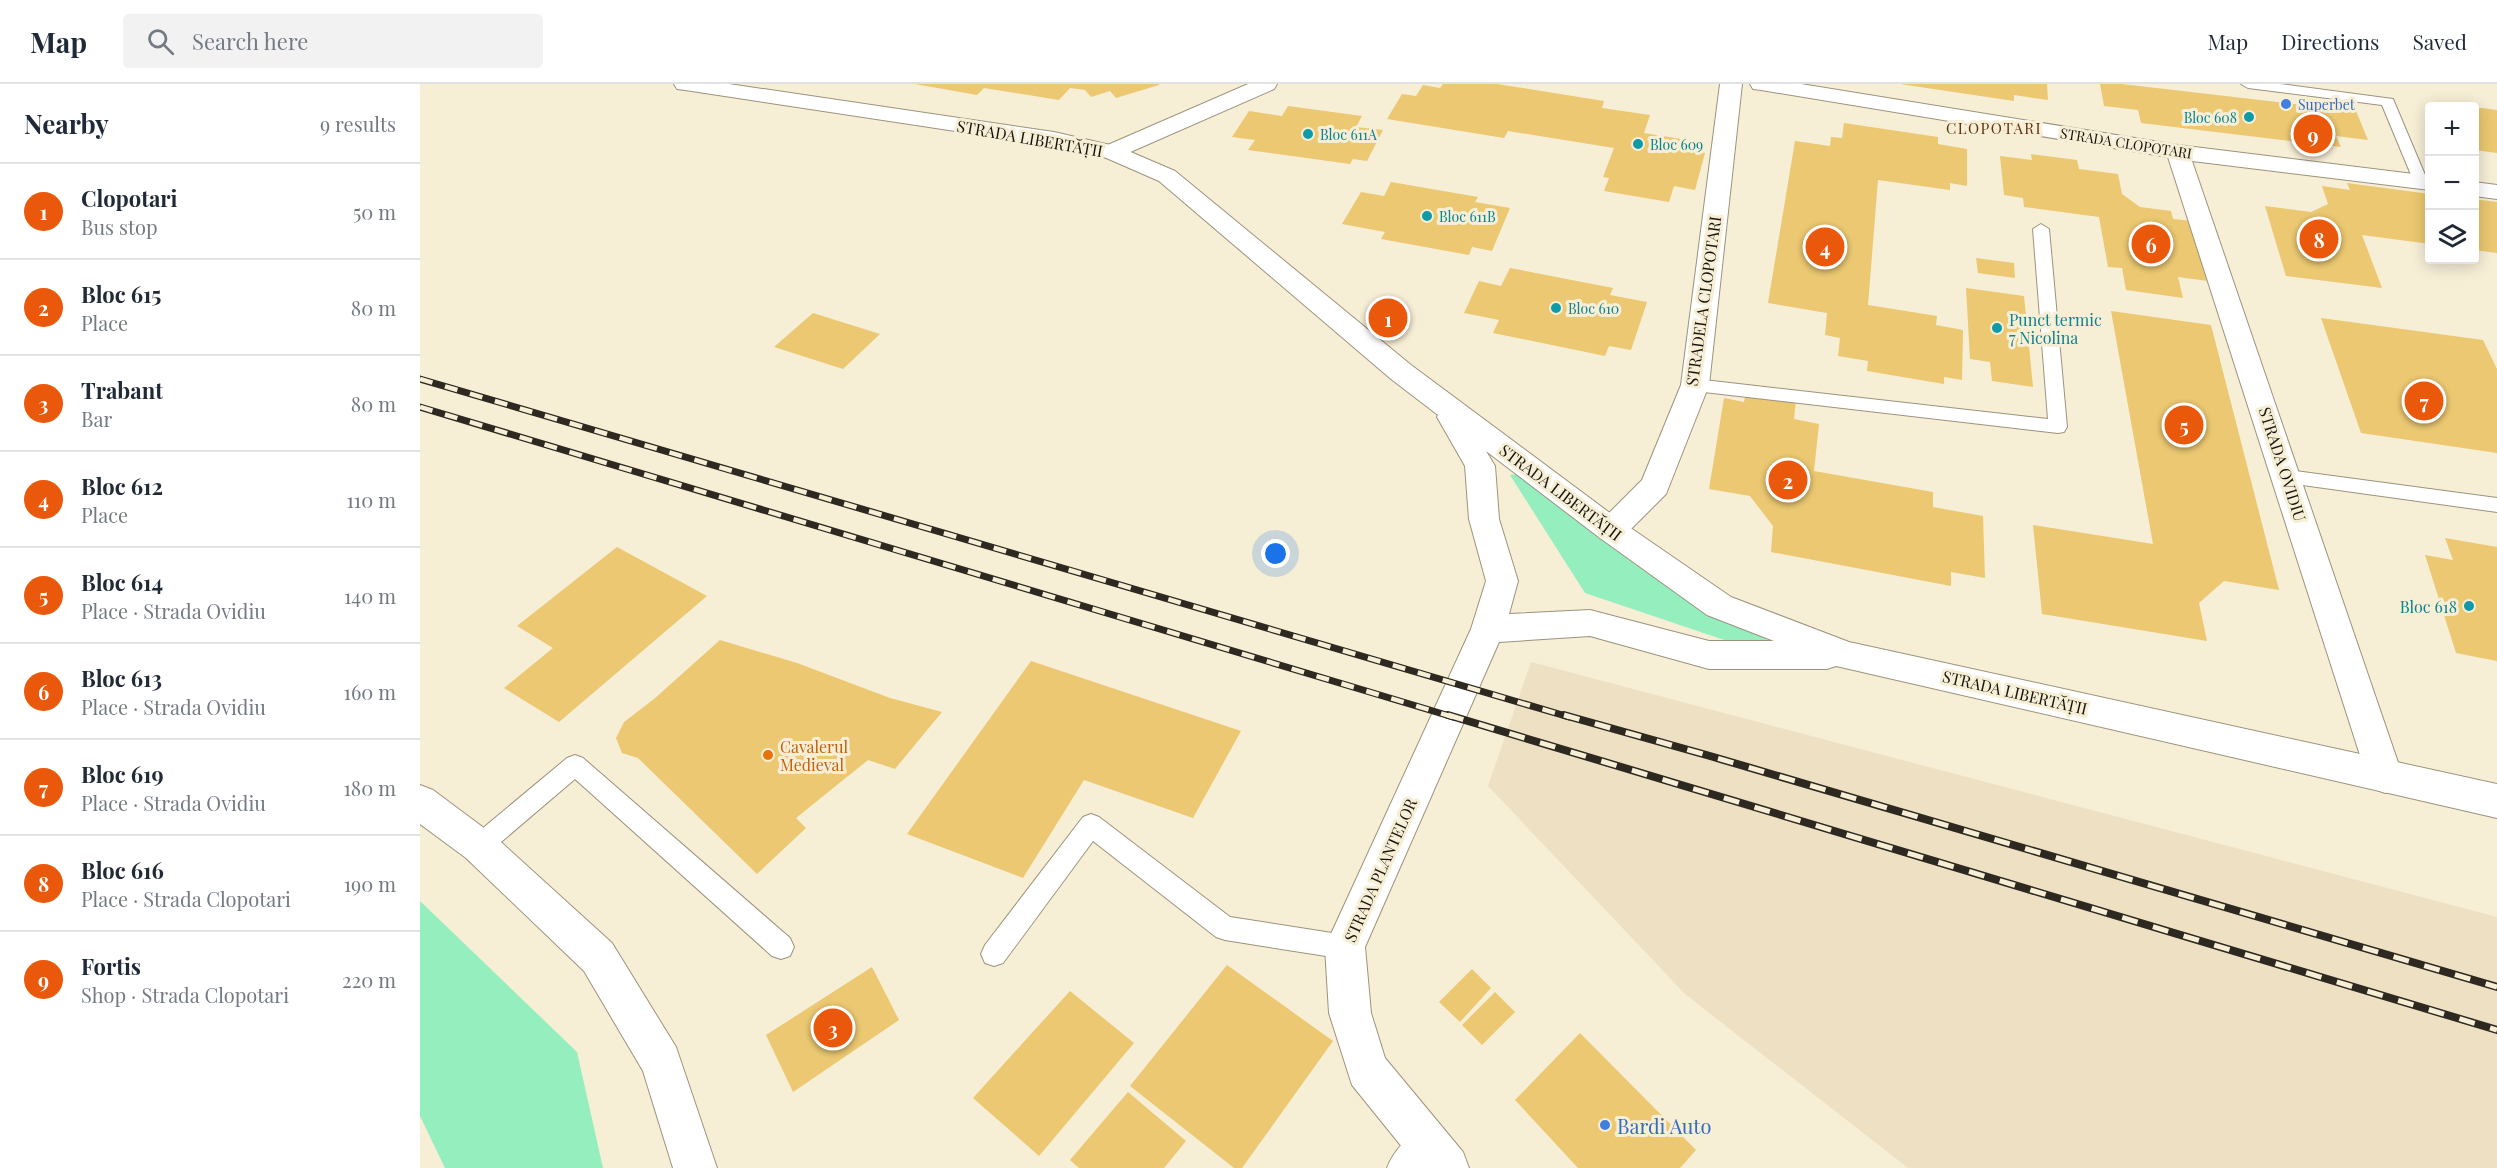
<!DOCTYPE html>
<html lang="en">
<head>
<meta charset="utf-8">
<style>
  body { margin:0; font-family:"Playfair Display",serif; background:#f2f2f3; color:#1f2937 }
  .controls { position:absolute; right:18px; top:18px; display:grid; overflow:hidden; border-radius:6px; box-shadow:0 3px 15px #0003 }
  .controls button { width:54px; height:54px; display:grid; place-items:center; padding:0; border:0; border-bottom:2px solid #e0e1e3; background:#fff; color:#1f2937; font:30px sans-serif }
  .you { position:absolute; left:856px; top:470px; width:21px; height:21px; margin:-15px; border:4px solid #fff; border-radius:50%; background:#1a73e8; box-shadow:0 0 0 9px #1a73e833 }
  .badge { display:grid; place-items:center; width:39px; height:39px; border-radius:50%; background:#ea580c; color:#fff; font-size:20px; font-weight:700 }
  .pin { position:absolute; translate:-50% -50%; border:3px solid #fff; box-shadow:0 2px 6px #0006 }
  .list { margin:0; padding:0; list-style:none }
  h2 { display:flex; justify-content:space-between; align-items:center; height:78px; margin:0; padding:0 24px; font-size:26px }
  h2 small { font-size:20px; font-weight:400; color:#747a83 }
  .list li { display:grid; grid-template-columns:39px 1fr auto; gap:18px; align-items:center; box-sizing:border-box; height:96px; padding:0 24px; border-top:2px solid #e0e1e3 }
  .list b { display:block; font-size:22px; white-space:nowrap }
  .list p { margin:0; font-size:20px; white-space:nowrap; color:#747a83 }
  .list em { font-size:20px; font-style:normal; color:#747a83 }
  .icon { flex:none; width:33px; height:33px; fill:none; stroke:currentColor; stroke-width:2; stroke-linecap:round; stroke-linejoin:round }
  .map { position:relative; flex:none; width:2077px; height:1084px; overflow:hidden }
  header { display:flex; align-items:center; gap:36px; box-sizing:border-box; height:84px; padding:0 30px; background:#fff; border-bottom:2px solid #e0e1e3 }
  header strong { font-size:28px }
  nav { display:flex; gap:33px; margin-inline-start:auto; font-size:21px }
  .search { width:420px; height:54px; background:#f2f2f3; display:flex; align-items:center; gap:15px; box-sizing:border-box; padding:0 21px; border-radius:6px; color:#747a83; font-size:22px }
  main { display:flex }
  aside { flex:1; background:#fff }
  .map>svg:first-child { display:block }
  .built { fill:#eee1c3 }
  .green { fill:#94eebe }
  .building { fill:#ebc871 }
  .lines { fill:none; stroke-linecap:round; stroke-linejoin:round }
  .service-casing { stroke:#9c937d; stroke-width:2 }
  .minor-casing { stroke:#9c937d; stroke-width:2 }
  .tertiary-casing { stroke:#9c937d; stroke-width:2 }
  .service { fill:#fff; fill-rule:evenodd }
  .minor { fill:#fff; fill-rule:evenodd }
  .tertiary { fill:#fff; fill-rule:evenodd }
  .rail-far1-casing { stroke:#2e2920; stroke-width:7 }
  .rail-casing { stroke:#2e2920; stroke-width:8 }
  .rail-far1 { stroke:#f7eed6; stroke-width:4.5; stroke-dasharray:13; stroke-linecap:butt }
  .rail { stroke:#f7eed6; stroke-width:5; stroke-dasharray:16; stroke-linecap:butt }
  .shop-dot { fill:#3f7fe0; stroke:#f7eed6; stroke-width:2 }
  .culture-dot { fill:#0f9aa8; stroke:#f7eed6; stroke-width:2 }
  .food-dot { fill:#e8710a; stroke:#f7eed6; stroke-width:2 }
  .labels { text-anchor:middle; dominant-baseline:central; stroke-width:6; stroke-linejoin:round; paint-order:stroke }
  .far-shop-label { font-size:14px; fill:#366cbe; stroke:#f7eed6; text-anchor:start }
  .far-culture-label { font-size:14px; fill:#0d838f; stroke:#f7eed6; text-anchor:start }
  .far-street-label { font-size:14px; fill:#17130b; stroke:#f7eed6 }
  .far-neighbourhood-label { font-size:15px; letter-spacing:1.5px; fill:#5f3111; stroke:#f7eed6 }
  .street-label { font-size:16px; fill:#17130b; stroke:#f7eed6 }
  .culture-label { font-size:16px; fill:#0d838f; stroke:#f7eed6; text-anchor:start }
  .food-label { font-size:16px; fill:#c56008; stroke:#f7eed6; text-anchor:start }
  .near-shop-label { font-size:20px; fill:#366cbe; stroke:#f7eed6; text-anchor:start }
</style>
</head>
<body>
<header>
<strong>Map</strong>
<div class="search"><svg class="icon" aria-label="search" viewBox="0 0 24 24"><circle cx="10" cy="10" r="6"/><path d="M15 15l6 6"/></svg>Search here</div>
<nav><a>Map</a><a>Directions</a><a>Saved</a></nav>
</header>
<main>
<aside>
<h2>Nearby<small>9 results</small></h2>
<ul class="list">
<li><span class="badge">1</span><div><b>Clopotari</b><p>Bus stop</p></div><em>50 m</em></li>
<li><span class="badge">2</span><div><b>Bloc 615</b><p>Place</p></div><em>80 m</em></li>
<li><span class="badge">3</span><div><b>Trabant</b><p>Bar</p></div><em>80 m</em></li>
<li><span class="badge">4</span><div><b>Bloc 612</b><p>Place</p></div><em>110 m</em></li>
<li><span class="badge">5</span><div><b>Bloc 614</b><p>Place · Strada Ovidiu</p></div><em>140 m</em></li>
<li><span class="badge">6</span><div><b>Bloc 613</b><p>Place · Strada Ovidiu</p></div><em>160 m</em></li>
<li><span class="badge">7</span><div><b>Bloc 619</b><p>Place · Strada Ovidiu</p></div><em>180 m</em></li>
<li><span class="badge">8</span><div><b>Bloc 616</b><p>Place · Strada Clopotari</p></div><em>190 m</em></li>
<li><span class="badge">9</span><div><b>Fortis</b><p>Shop · Strada Clopotari</p></div><em>220 m</em></li>
</ul>
</aside>
<div class="map">
<svg width="2077" height="1084" viewBox="0 0 2077 1084">
  <rect width="100%" height="100%" fill="#f7eed6"/>
  <!-- built -->
  <path class="built" d="M1111 578 2077 833V1084H1488L1265 910 1068 702Z"/>
  <!-- green -->
  <path class="green" d="M1104 389 1190 454 1356 562 1325 563 1165 509 1090 391Z
    M0 817 157 968 183 1084H25L0 1032Z"/>
  <!-- building -->
  <path class="building" d="M495 0H739V1L696 14 690 7 671 13 665 6 650 4 639 16 564 4 557 11Z
    M1023 0H1077L1184 17 1182 24 1230 31 1224 49 1267 56 1265 65 1285 69 1275 106 1254 102 1249 118 1184 107 1189 94 1183 93 1194 64 1088 47 1084 54 967 35 982 10 996 12 1003 1 1020 4Z
    M1480 0H1627L1628 16 1594 11V17Z
    M1680 0H1702L1936 27 1948 56 1916 52 1921 63 1721 39 1718 26 1684 22Z
    M868 22 942 32 936 43 963 46 947 77 933 75 930 80 828 66 835 56 812 53 829 27 862 32Z
    M2054 23 2077 26V69L2054 66Z
    M1424 39 1518 53V60L1547 65V102L1530 99V106L1458 96 1448 221 1517 232 1516 241 1543 246 1542 296 1524 293V300L1447 287 1448 277 1418 272 1420 254 1405 251 1407 229 1348 219 1375 57 1410 62 1411 53 1422 54Z
    M1611 70 1657 76 1659 85 1698 90 1702 110 1720 123 1751 127 1753 135 1773 137 1788 197 1758 193 1763 214 1706 206 1702 184 1688 183 1679 133 1604 123 1603 114 1584 111 1580 72 1612 76Z
    M971 98 1058 113 1055 118 1090 124 1072 167 1052 163 1049 171 961 155 965 148 922 140 941 108 964 112Z
    M1927 99 2010 110V160L1942 151 1962 204 1866 192 1845 122 1891 128 1908 120 1902 102 1930 106Z
    M2054 115 2077 118V169L2054 166Z
    M1556 174 1594 179 1595 194 1558 189Z
    M1090 184 1193 204 1190 211 1227 218 1211 266 1189 262 1185 272 1073 249 1079 236 1044 229 1059 197 1081 202Z
    M1546 204 1604 212 1613 303 1572 297 1570 278 1550 275Z
    M1691 227 1791 241 1859 506 1804 497 1779 519 1787 557 1622 530 1613 441 1733 460Z
    M393 229 460 250 423 285 354 263Z
    M1901 234 2063 256 2077 285V369L1941 349Z
    M1326 307 1376 316 1374 335 1399 340 1394 387 1513 408V423L1563 432 1565 494 1531 488V502L1351 468 1353 442 1330 412 1289 405 1304 314 1324 318Z
    M2025 454 2077 463V577L2036 569 2005 471 2033 476Z
    M197 463 287 512 139 638 84 604 133 564 97 542Z
    M300 556 377 579 470 614 522 628 475 685 448 676 376 734 386 744 337 790 218 674 202 669 196 654 204 638 234 615Z
    M611 577 821 647 773 734 664 696 603 794 487 750Z
    M807 881 913 957 822 1084H814L710 1002Z
    M452 883 479 936 373 1008 346 951Z
    M1052 885 1071 904 1040 938 1019 918Z
    M650 907 714 959 619 1072 553 1014Z
    M1075 908 1095 928 1062 961 1042 941Z
    M1160 949 1276 1066 1260 1084H1158L1095 1016Z
    M708 1008 766 1057 744 1084H659L650 1076Z"/>
  <g class="lines">
    <defs>
      <path id="service" d="M1821 0H1860L1973 15 2008 98 2001 102 1994 98 1962 21 1828 4Z
        M1621 140 1629 145 1647 343 1644 348 1638 349 1275 307 1269 305 1266 301 1269 297 1275 295 1628 335 1613 145Z
        M1868 386 2077 414V428L1861 398 1859 393 1861 388Z
        M155 671 163 674 370 854 374 863 370 872 361 875 352 872 155 695 67 770 59 773 51 770 47 762 51 754 147 674Z
        M671 730 679 733 810 833 925 851 934 854 938 863 934 872 925 875 805 856 796 853 673 757 583 879 574 882 565 879 561 870 565 861 663 733Z
        M1004 1044 1014 1048 1018 1058 1014 1068 1000 1084H967C973 1068 988 1051 1004 1044Z"/>
      <path id="minor" d="M828 0H857L854 5 699 73 691 75 683 73 680 68 683 63Z
        M1300 0H1322L1289 301 1246 410 1202 454 1191 458 1180 454 1176 446 1180 438 1222 396 1261 301Z
        M1330 0H1381L1758 61 2010 92V106L1772 77 1983 693 1978 704 1965 709 1952 704 1947 693 1748 73 1341 6 1333 5Z
        M2054 98 2077 101V115L2054 112Z
        M0 701 13 706 72 750 192 859 256 963 297 1084H253L223 987 164 887 46 774 0 740Z"/>
      <path id="tertiary" d="M254 0H309L634 48 699 63 755 87 991 281 1202 438 1311 513 1429 558 2077 700V734L1416 582 1407 585H1289L1170 552 1079 558 945 863 951 929 965 974 1043 1068 1049 1084H999L932 1001 909 929 905 863 1051 545 1066 497 1049 435 1045 382 1017 333 1018 331 971 295 739 97 684 73 634 62 265 6 257 5ZM1066 367 1180 454 1287 531 1354 557H1289L1170 526 1089 530 1098 497 1079 435 1075 382Z"/>
    </defs>
    <!-- service casing -->
    <use href="#service" class="service-casing"/>
    <!-- minor casing -->
    <use href="#minor" class="minor-casing"/>
    <!-- tertiary casing -->
    <use href="#tertiary" class="tertiary-casing"/>
    <!-- service -->
    <use href="#service" class="service"/>
    <!-- minor -->
    <use href="#minor" class="minor"/>
    <!-- tertiary -->
    <use href="#tertiary" class="tertiary"/>
    <defs>
      <path id="rail-far1" d="M0 295 1149 633
        M0 323 1033 633"/>
      <path id="rail" d="M1028 631 2077 946
        M1144 631 1290 672 2077 903"/>
    </defs>
    <!-- rail-far1 casing -->
    <use href="#rail-far1" class="rail-far1-casing"/>
    <!-- rail casing -->
    <use href="#rail" class="rail-casing"/>
    <!-- rail-far1 -->
    <use href="#rail-far1" class="rail-far1"/>
    <!-- rail -->
    <use href="#rail" class="rail"/>
  </g>
  <!-- markers -->
  <g class="shop-dot">
    <circle cx="1866" cy="20" r="6"/>
    <circle cx="1185" cy="1041" r="6"/>
  </g>
  <g class="culture-dot">
    <circle cx="1829" cy="33" r="6"/>
    <circle cx="888" cy="50" r="6"/>
    <circle cx="1218" cy="60" r="6"/>
    <circle cx="1007" cy="132" r="6"/>
    <circle cx="1136" cy="224" r="6"/>
    <circle cx="1577" cy="244" r="6"/>
    <circle cx="2049" cy="522" r="6"/>
  </g>
  <circle class="food-dot" cx="348" cy="671" r="6"/>
  <g class="labels">
    <!-- far-shop labels -->
    <g class="far-shop-label">
      <text x="1878" y="20">Superbet</text>
    </g>
    <!-- far-culture labels -->
    <g class="far-culture-label">
      <text x="1817" y="33" text-anchor="end">Bloc 608</text>
      <text x="900" y="50">Bloc 611A</text>
      <text x="1230" y="60">Bloc 609</text>
      <text x="1019" y="132">Bloc 611B</text>
      <text x="1148" y="224">Bloc 610</text>
    </g>
    <!-- far-street labels -->
    <g class="far-street-label">
      <text transform="translate(1706 59) rotate(9)">STRADA CLOPOTARI</text>
    </g>
    <!-- far-neighbourhood labels -->
    <g class="far-neighbourhood-label">
      <text x="1574" y="44">CLOPOTARI</text>
    </g>
    <!-- street labels -->
    <g class="street-label">
      <text transform="translate(610 54) rotate(10)">STRADA LIBERTĂȚII</text>
      <text transform="translate(1283 217) rotate(-82)">STRADELA CLOPOTARI</text>
      <text transform="translate(1863 380) rotate(72)">STRADA OVIDIU</text>
      <text transform="translate(1141 408) rotate(37)">STRADA LIBERTĂȚII</text>
      <text transform="translate(1595 608) rotate(13)">STRADA LIBERTĂȚII</text>
      <text transform="translate(960 786) rotate(-66)">STRADA PLANTELOR</text>
    </g>
    <!-- culture labels -->
    <g class="culture-label">
      <text x="1589" y="235">Punct termic<tspan x="1589" dy="18">7 Nicolina</tspan></text>
      <text x="2037" y="522" text-anchor="end">Bloc 618</text>
    </g>
    <!-- food labels -->
    <g class="food-label">
      <text x="360" y="662">Cavalerul<tspan x="360" dy="18">Medieval</tspan></text>
    </g>
    <!-- near-shop labels -->
    <g class="near-shop-label">
      <text x="1197" y="1041">Bardi Auto</text>
    </g>
  </g>
</svg>
<div class="controls">
<button>+</button>
<button>−</button>
<button><svg class="icon" aria-label="layers" viewBox="0 0 24 24"><path d="M12 4l9 5-9 5-9-5zM3 14l9 5 9-5"/></svg></button>
</div>
<div class="you"></div>
<div class="pin badge" style="left:968px;top:234px">1</div>
<div class="pin badge" style="left:1368px;top:396px">2</div>
<div class="pin badge" style="left:413px;top:944px">3</div>
<div class="pin badge" style="left:1405px;top:163px">4</div>
<div class="pin badge" style="left:1764px;top:341px">5</div>
<div class="pin badge" style="left:1731px;top:160px">6</div>
<div class="pin badge" style="left:2004px;top:317px">7</div>
<div class="pin badge" style="left:1899px;top:155px">8</div>
<div class="pin badge" style="left:1893px;top:50px">9</div>
</div>
</main>
</body>
</html>
